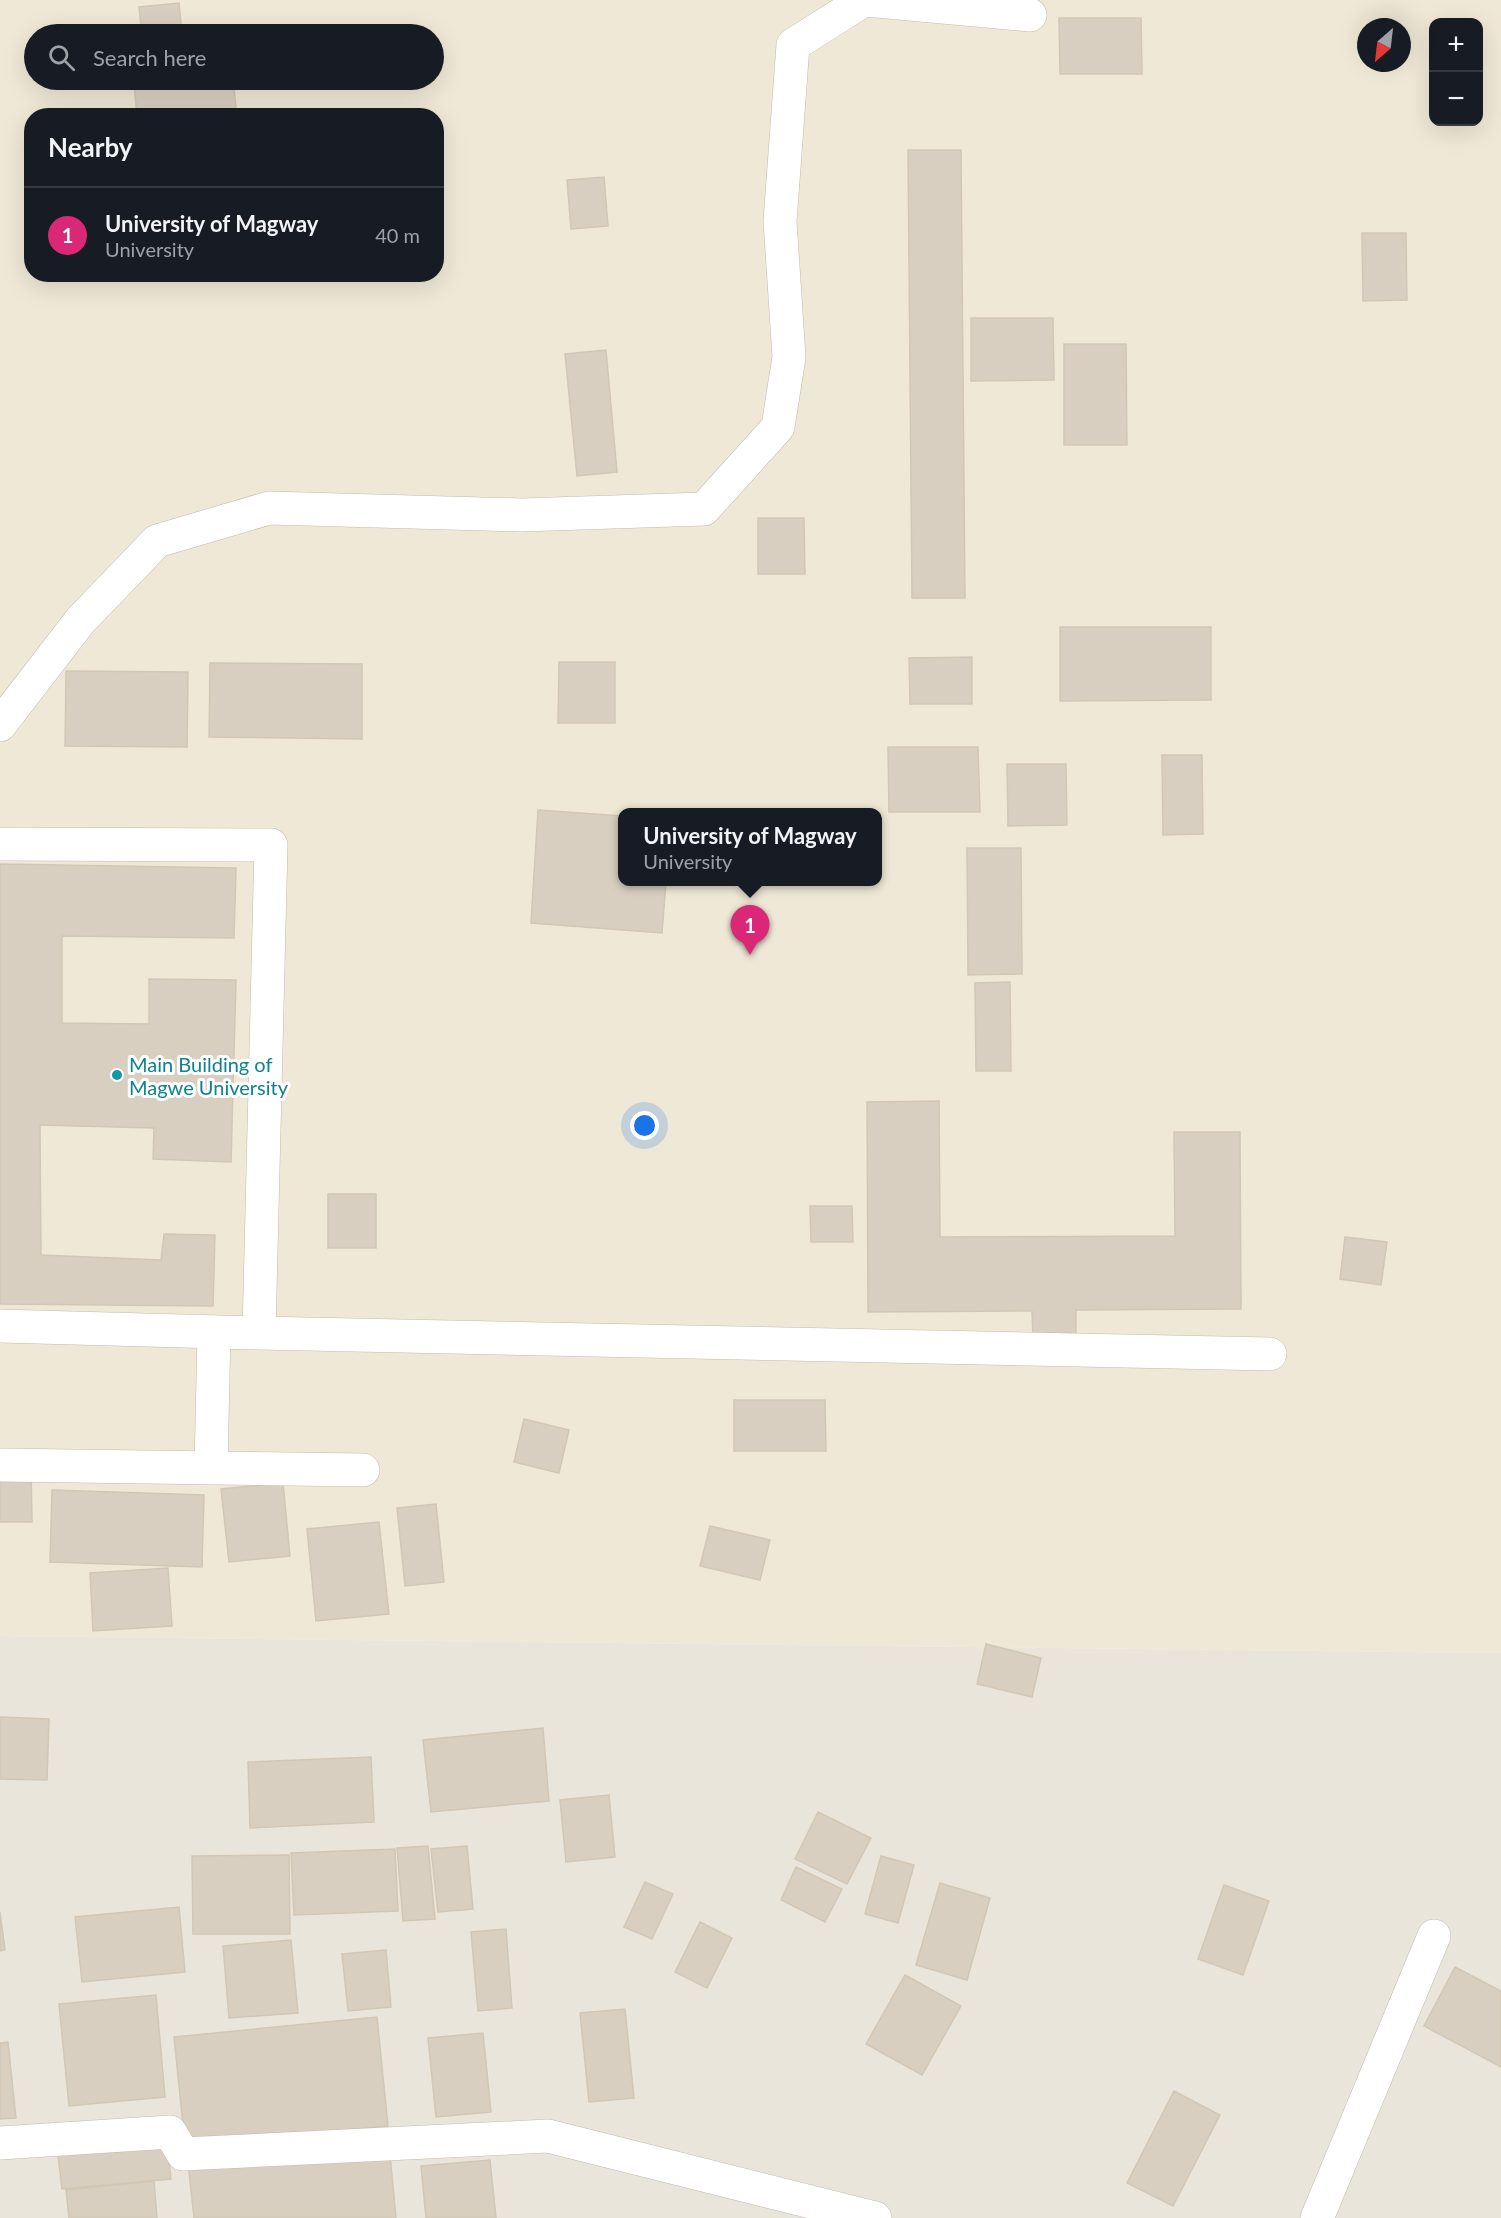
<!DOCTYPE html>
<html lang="en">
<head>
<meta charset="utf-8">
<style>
  body { margin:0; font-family:Lato,sans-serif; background:#20242c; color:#f1f3f6 }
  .controls { position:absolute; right:18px; top:18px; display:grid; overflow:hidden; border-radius:12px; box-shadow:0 6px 24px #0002 }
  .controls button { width:54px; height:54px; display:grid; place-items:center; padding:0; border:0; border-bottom:2px solid #363941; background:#171b24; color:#f1f3f6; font:30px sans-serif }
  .compass { position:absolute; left:1357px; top:18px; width:54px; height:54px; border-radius:50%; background:#171b24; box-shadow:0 6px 24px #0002; rotate:208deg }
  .you { position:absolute; left:645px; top:1126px; width:21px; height:21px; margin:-15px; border:4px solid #fff; border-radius:50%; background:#1a73e8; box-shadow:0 0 0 9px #1a73e833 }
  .badge { display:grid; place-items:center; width:39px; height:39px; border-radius:50%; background:#db2777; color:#fff; font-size:20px; font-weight:700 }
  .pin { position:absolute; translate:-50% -50px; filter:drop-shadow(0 2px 3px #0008) }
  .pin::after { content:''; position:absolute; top:32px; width:21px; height:18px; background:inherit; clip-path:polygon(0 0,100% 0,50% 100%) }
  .popup { position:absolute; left:618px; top:808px; width:264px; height:78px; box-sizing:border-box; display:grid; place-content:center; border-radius:12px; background:#171b24; filter:drop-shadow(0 2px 4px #0005); font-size:20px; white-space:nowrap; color:#9ea1a6 }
  .popup b { font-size:22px; color:#f1f3f6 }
  .popup::after { content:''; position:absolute; left:50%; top:100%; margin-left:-12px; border:12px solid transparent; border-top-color:#171b24 }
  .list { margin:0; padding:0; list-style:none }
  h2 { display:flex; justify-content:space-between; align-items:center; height:78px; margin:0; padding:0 24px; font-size:26px }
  h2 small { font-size:20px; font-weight:400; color:#9ea1a6 }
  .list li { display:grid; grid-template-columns:39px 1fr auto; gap:18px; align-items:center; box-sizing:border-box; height:96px; padding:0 24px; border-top:2px solid #363941 }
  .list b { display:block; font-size:22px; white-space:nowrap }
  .list p { margin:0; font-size:20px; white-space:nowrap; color:#9ea1a6 }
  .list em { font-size:20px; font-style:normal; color:#9ea1a6 }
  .icon { flex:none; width:33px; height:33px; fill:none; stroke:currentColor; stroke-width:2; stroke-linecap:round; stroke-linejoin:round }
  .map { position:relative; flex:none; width:1501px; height:2218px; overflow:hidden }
  .search { position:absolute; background:#171b24; box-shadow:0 6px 24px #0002; left:24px; top:24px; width:420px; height:66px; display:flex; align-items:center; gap:15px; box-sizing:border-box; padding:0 21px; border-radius:33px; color:#9ea1a6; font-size:22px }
  .panel { position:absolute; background:#171b24; box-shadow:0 6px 24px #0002; left:24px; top:108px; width:420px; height:174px; border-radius:24px }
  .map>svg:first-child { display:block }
  .residential { fill:#eae5da }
  .education { fill:#efe8d6; fill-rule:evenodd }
  .building { fill:#d8cfc1; stroke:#d3c7b4; stroke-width:1.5 }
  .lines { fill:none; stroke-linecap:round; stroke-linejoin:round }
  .minor-casing { stroke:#c2bbae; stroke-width:34 }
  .minor { stroke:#fff; stroke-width:33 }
  .culture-dot { fill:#0f9aa8; stroke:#fff; stroke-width:2 }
  .labels { text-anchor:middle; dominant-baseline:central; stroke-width:6; stroke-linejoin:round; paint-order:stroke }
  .culture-label { font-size:20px; fill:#0d838f; stroke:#fff; text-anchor:start }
</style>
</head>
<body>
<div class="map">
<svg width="1501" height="2218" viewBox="0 0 1501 2218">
  <rect width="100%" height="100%" fill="#f6f3ec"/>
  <!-- residential -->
  <path class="residential" d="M0 1636 1501 1653V2218H0Z"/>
  <!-- education -->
  <path class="education" d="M0 0H1501V1653L0 1636ZM1434 22H1478V122H1434ZM1366 27H1402V63H1366ZM34 34H434V80H34ZM32 116H436V274H32ZM622 812H878V882H622Z"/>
  <!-- building -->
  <path class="building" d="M179 3 182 34H142L139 7Z
    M1059 18H1141L1142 74H1060Z
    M176 80H233L237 116H137L134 83Z
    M908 150H961L965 598H912Z
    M604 177 608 226 571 229 567 180Z
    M1362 233H1406L1407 300 1363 301Z
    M971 318H1053L1054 380 971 381Z
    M1064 344H1126L1127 445H1064Z
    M606 350 617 472 577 476 565 354Z
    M758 518H804L805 574H758Z
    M1060 627H1211V700L1060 701Z
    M972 657V704H910L909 658Z
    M559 662H615V723H558Z
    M210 663 362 664V739L209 737Z
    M66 671 188 672 187 747 65 746Z
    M888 747H978L980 812H889Z
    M1162 755H1202L1203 834 1163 835Z
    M1007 764H1066L1067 825 1008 826Z
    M538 810 622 816V882H666L662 933 531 923Z
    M967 848H1021L1022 974 968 975Z
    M0 864 236 868 234 938 62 936V1023L149 1024V979L236 980 231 1162 153 1159 154 1128 40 1125 41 1255 161 1260 164 1234 215 1235 213 1306 0 1304Z
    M1010 982 1011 1071H976L975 983Z
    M939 1101 940 1237 1175 1236 1174 1132H1240L1241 1309 1076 1310V1337H1033L1032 1311 868 1312 867 1102Z
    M328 1194H376V1248H328Z
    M810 1206H852L853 1242H811Z
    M1345 1237 1387 1242 1381 1285 1340 1279Z
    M734 1400H825L826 1451H734Z
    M524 1419 569 1430 559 1473 514 1462Z
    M0 1468H31L32 1522H0Z
    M283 1483 290 1556 229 1562 221 1489Z
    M52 1490 204 1495 202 1567 50 1562Z
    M436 1504 444 1582 405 1586 397 1508Z
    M379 1522 389 1614 316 1621 307 1529Z
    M710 1526 770 1540 760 1580 700 1566Z
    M168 1568 172 1626 93 1631 90 1573Z
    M986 1644 1041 1658 1032 1697 977 1684Z
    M0 1717 49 1719 47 1780 0 1779Z
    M543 1728 549 1801 431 1812 423 1740Z
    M371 1757 374 1822 250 1828 248 1762Z
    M609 1795 615 1857 566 1862 560 1800Z
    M818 1812 871 1838 847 1884 795 1859Z
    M428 1846 435 1919 403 1921 397 1848Z
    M467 1846 473 1909 438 1912 431 1849Z
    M395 1849 398 1911 294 1915 291 1853Z
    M289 1855 290 1934H193L192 1856Z
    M881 1856 914 1865 898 1923 865 1914Z
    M796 1867 842 1889 825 1922 781 1900Z
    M645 1882 673 1894 652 1939 624 1927Z
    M940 1883 990 1898 967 1980 916 1965Z
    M1224 1885 1269 1901 1243 1975 1198 1959Z
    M179 1907 185 1972 82 1982 75 1917Z
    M0 1912 5 1950 0 1951Z
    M700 1922 732 1938 707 1988 675 1972Z
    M506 1929 512 2008 478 2011 471 1932Z
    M291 1940 298 2013 229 2018 223 1946Z
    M386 1950 391 2007 348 2011 342 1954Z
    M1455 1967 1501 1991V2067L1424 2026Z
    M905 1975 961 2006 922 2075 866 2044Z
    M156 1995 165 2097 69 2106 59 2004Z
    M625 2009 634 2098 589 2102 580 2013Z
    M377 2017 388 2126 185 2145 174 2037Z
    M483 2033 491 2112 436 2117 428 2038Z
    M8 2042 16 2118 0 2119V2043Z
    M1174 2091 1220 2115 1173 2206 1127 2183Z
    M167 2144 171 2179 62 2189 58 2155Z
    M389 2144 396 2218H194L188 2163Z
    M490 2160 496 2218H426L421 2166Z
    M154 2181 157 2218H69L66 2190Z"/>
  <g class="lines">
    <defs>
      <path id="minor" d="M866 0 1030 15
        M0 725 80 621 157 541 269 508 522 515 704 509 778 427 789 357 780 221 793 45 864 0
        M0 844 271 845 259 1333 0 1326
        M259 1333 1270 1354
        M0 1465 363 1470
        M211 1468 214 1332
        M0 2143 170 2132 183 2154 548 2136 875 2218
        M1317 2218 1434 1936"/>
    </defs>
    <!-- minor casing -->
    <use href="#minor" class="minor-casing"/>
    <!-- minor -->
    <use href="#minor" class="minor"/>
  </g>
  <!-- markers -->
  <circle class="culture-dot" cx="117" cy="1075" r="6"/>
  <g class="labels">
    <!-- culture labels -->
    <g class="culture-label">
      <text x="129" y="1064">Main Building of<tspan x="129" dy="23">Magwe University</tspan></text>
    </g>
  </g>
</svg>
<div class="controls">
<button>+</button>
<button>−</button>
</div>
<svg class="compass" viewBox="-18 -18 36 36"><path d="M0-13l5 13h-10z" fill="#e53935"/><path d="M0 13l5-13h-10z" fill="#9ea1a6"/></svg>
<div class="you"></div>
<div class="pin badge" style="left:750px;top:955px">1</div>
<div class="popup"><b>University of Magway</b>University</div>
<div class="search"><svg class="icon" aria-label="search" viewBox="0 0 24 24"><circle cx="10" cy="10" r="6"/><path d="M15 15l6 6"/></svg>Search here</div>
<section class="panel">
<h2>Nearby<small></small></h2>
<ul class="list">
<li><span class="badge">1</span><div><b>University of Magway</b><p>University</p></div><em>40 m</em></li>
</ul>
</section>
</div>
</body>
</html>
